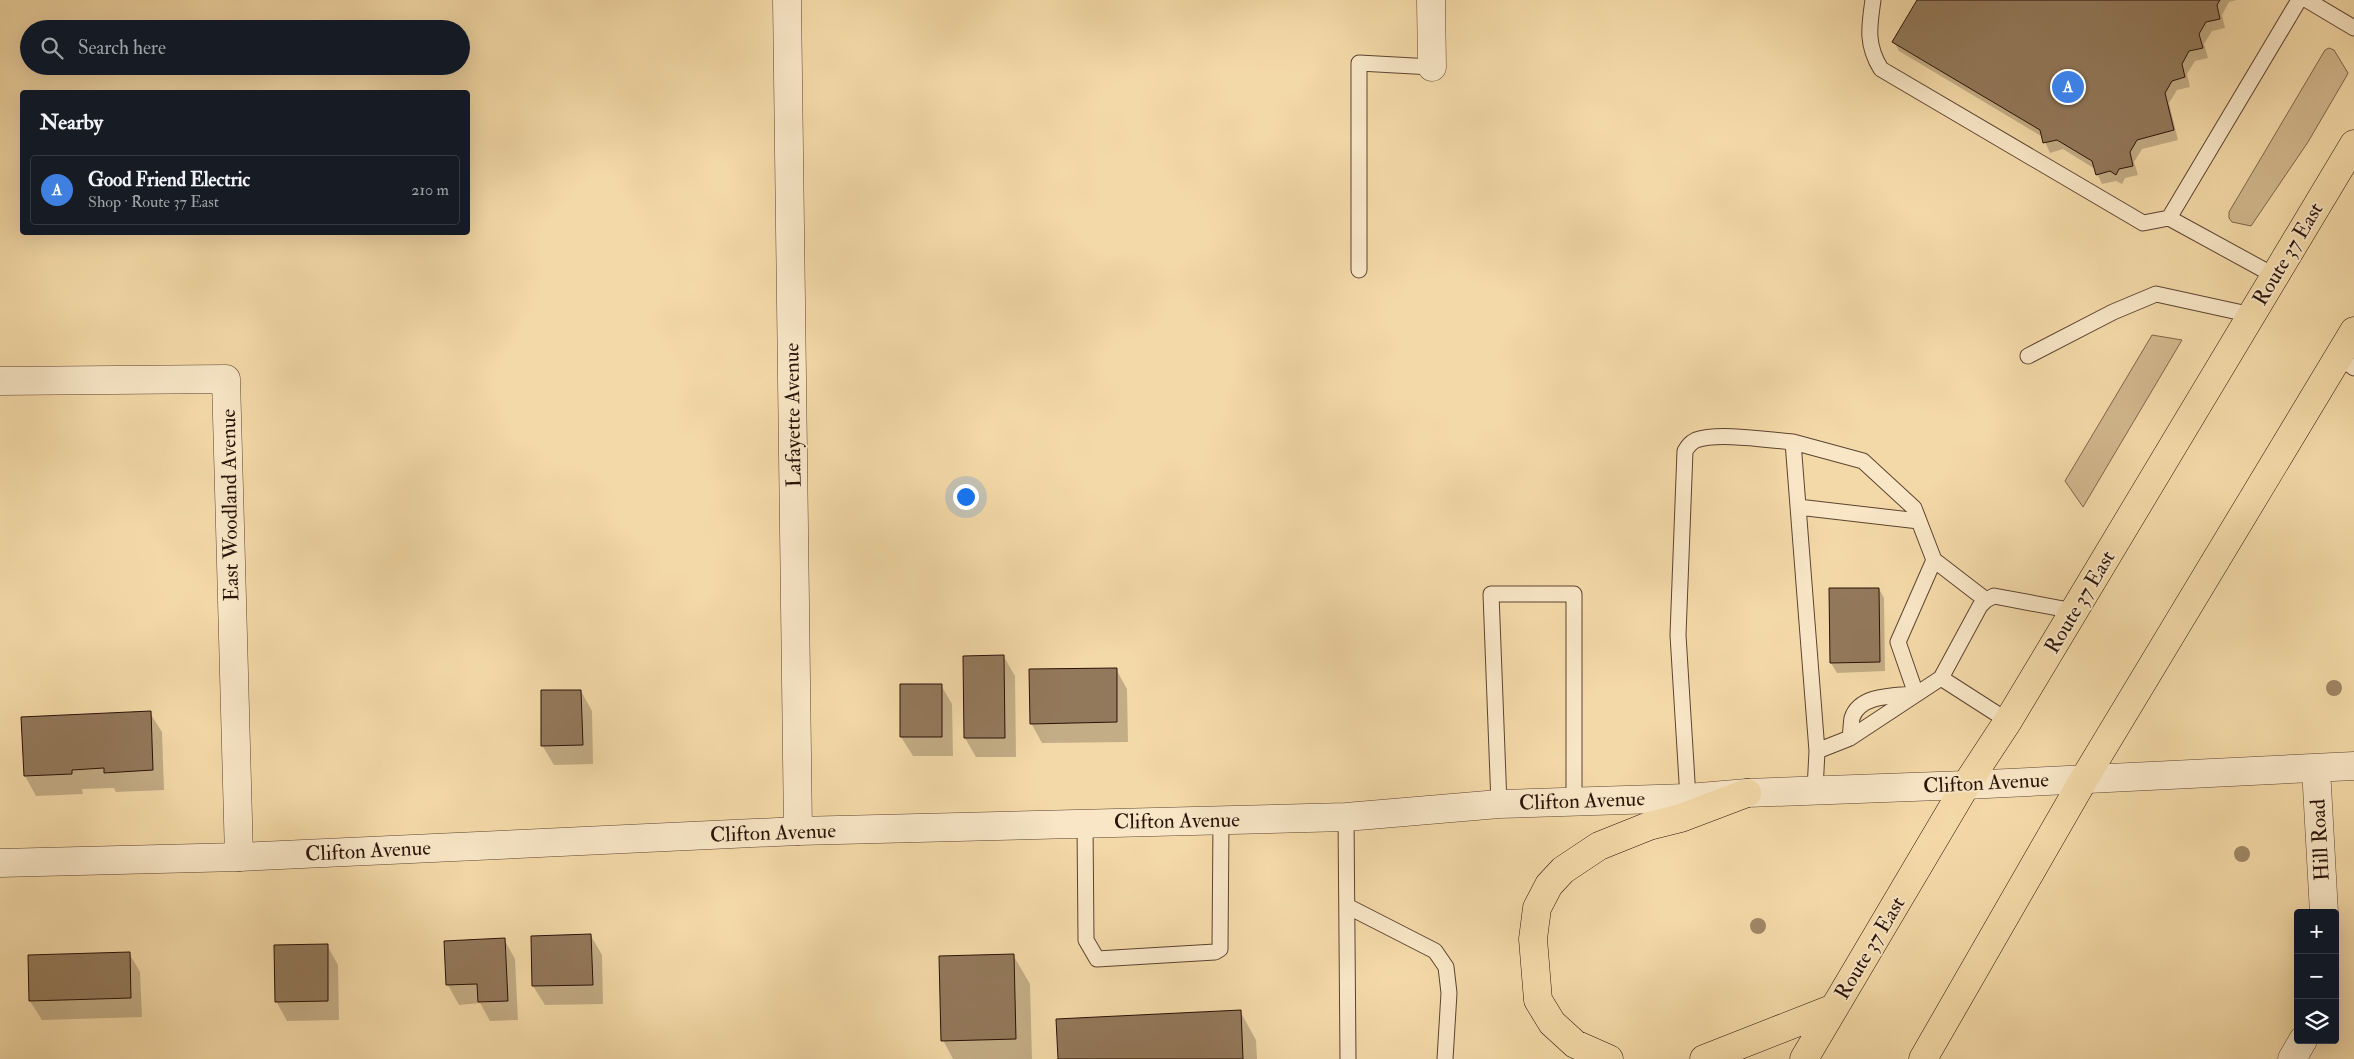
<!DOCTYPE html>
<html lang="en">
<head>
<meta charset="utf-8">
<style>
  body { margin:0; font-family:"IM FELL Double Pica",serif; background:#242831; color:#f1f3f6 }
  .controls { position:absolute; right:15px; bottom:15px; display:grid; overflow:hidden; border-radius:5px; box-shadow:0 5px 20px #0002 }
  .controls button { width:45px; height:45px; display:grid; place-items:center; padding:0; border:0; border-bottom:1px solid #363941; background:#171b24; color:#f1f3f6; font:25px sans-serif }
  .you { position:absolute; left:965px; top:496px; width:18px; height:18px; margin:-12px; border:4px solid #fff; border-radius:50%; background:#1a73e8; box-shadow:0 0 0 8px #1a73e833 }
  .badge { display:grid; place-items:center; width:32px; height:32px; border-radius:50%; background:#1a73e8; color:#fff; font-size:16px; font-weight:700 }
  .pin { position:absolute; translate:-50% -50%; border:2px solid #fff; box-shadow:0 1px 5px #0006 }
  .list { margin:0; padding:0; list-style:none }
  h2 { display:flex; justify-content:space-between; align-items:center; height:65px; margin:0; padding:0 20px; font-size:21px }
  h2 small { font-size:16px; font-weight:400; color:#9ea1a6 }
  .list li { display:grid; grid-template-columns:32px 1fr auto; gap:15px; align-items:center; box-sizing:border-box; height:70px; margin:0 10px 10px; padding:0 10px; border:1px solid #363941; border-radius:5px }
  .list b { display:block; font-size:19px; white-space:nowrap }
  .list p { margin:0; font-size:16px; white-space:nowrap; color:#9ea1a6 }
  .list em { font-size:16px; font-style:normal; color:#9ea1a6 }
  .icon { flex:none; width:28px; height:28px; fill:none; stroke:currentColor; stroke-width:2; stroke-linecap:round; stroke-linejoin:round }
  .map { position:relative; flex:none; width:2354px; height:1059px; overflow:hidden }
  .search { position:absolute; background:#171b24; box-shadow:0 5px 20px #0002; left:20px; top:20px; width:450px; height:55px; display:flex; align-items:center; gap:12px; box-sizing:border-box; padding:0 18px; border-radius:28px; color:#9ea1a6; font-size:19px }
  .panel { position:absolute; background:#171b24; box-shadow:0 5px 20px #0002; left:20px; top:90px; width:450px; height:145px; border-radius:5px }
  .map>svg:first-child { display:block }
  .green { fill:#d2b78d; stroke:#7e644a }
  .shadow { fill:#0003 }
  .building { fill:#93795b; stroke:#2a1208 }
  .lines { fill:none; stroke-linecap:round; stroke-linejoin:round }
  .service-casing { stroke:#5c4430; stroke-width:17 }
  .minor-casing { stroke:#5c4430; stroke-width:29 }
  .tertiary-casing { stroke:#5c4430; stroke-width:29 }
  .trunk-casing { stroke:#2a1208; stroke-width:29 }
  .service { stroke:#f8e6c6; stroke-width:15 }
  .minor { stroke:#f8e6c6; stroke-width:28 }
  .tertiary { stroke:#f8e6c6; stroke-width:28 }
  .trunk { stroke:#f4d9a8; stroke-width:28 }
  .tree { fill:#a08766 }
  .labels { text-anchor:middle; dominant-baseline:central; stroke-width:4; stroke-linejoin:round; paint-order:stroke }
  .street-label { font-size:21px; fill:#2a1208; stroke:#f8e6c6 }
</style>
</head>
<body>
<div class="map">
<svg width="2354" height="1059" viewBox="0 0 2354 1059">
  <rect width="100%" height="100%" fill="#f4d9a8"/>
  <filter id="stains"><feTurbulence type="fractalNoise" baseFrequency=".004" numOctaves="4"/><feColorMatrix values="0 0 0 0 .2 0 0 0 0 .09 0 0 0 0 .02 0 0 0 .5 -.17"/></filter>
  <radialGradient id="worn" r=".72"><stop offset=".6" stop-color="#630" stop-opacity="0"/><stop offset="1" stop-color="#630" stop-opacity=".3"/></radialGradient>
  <!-- green -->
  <path class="green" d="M2329 48 2334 50 2348 73 2346 77 2308 142 2251 226 2232 222 2229 218V212L2325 50Z
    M2152 335 2182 340 2083 507 2065 481Z"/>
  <!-- shadow -->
  <path class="shadow" d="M1918 0H2237L2229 2 2222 15 2225 28 2212 31 2204 44 2208 58 2195 61 2187 74 2190 87 2177 90 2169 103 2178 140 2142 149 2134 162 2138 175 2125 178 2122 184 2116 181 2102 184 2095 169 2063 149 2050 153 2043 137 1899 51 1894 42Z
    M1879 589 1884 598 1885 671 1837 673 1831 663Z
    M1004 657 1015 676 1016 757H976L965 738Z
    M1116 669 1127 689 1128 742 1042 743 1031 723Z
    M941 685 952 704 953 756H913L901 737Z
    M581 691 592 711 593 764 554 765 542 745Z
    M150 713 162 732 164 790 116 792 114 788 82 789 83 794 36 796 25 776 23 718Z
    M591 936 602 955 603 1004 545 1005 533 986Z
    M504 939 515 959 518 1020 490 1021 480 1003 459 1005 448 985 446 942Z
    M327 945 338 965 339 1020 287 1021 276 1001Z
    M129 953 140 972 142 1017 42 1020 30 1001Z
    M1013 955 1030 984 1032 1059H953L943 1040Z
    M1240 1011 1256 1040 1257 1059H1059Z"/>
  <!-- building -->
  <path class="building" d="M1917 0H2220L2217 5 2220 19 2206 22 2199 34 2203 48 2189 51 2182 64 2185 77 2172 81 2165 93 2174 130 2137 140 2130 152 2133 166 2119 169 2116 175 2110 171 2096 175 2092 161 2057 140 2043 143 2040 130 1892 42Z
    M1829 588H1879L1880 662 1830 663Z
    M1004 655 1005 738H964L963 656Z
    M1117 668V722L1030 724 1029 669Z
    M900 684H942V737H900Z
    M541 690H581L583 745 541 746Z
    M151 711 153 770 104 773V768L72 770V774L24 776 21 717Z
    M591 934 593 985 532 986 531 936Z
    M505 938 508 1001 478 1002 477 984 446 985 444 941Z
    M328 944V1001L275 1002 274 945Z
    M130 952 131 998 29 1001 28 955Z
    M1014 954 1016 1039 941 1041 939 956Z
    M1241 1010 1243 1059H1058L1056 1019Z"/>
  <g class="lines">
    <defs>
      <path id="service" d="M1873 0C1869 27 1866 45 1881 69L2143 223 2169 218
        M2307 0 2354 28
        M1359 270V63L1432 67
        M2275 276 2169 218 2299 0
        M2028 356 2113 312 2156 294 2252 315
        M2339 357 2354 368
        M1798 507 1919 521
        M1941 678 2008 721
        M1916 694 1898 642 1934 560
        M1850 738C1851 731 1851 724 1852 718 1860 694 1895 696 1915 694
        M1817 751 1850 738 1941 678 1980 606 1986 600 1994 596 2074 611
        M1815 790 1817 751 1793 442 1863 461 1914 508 1934 560 1986 600
        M1688 798 1678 635 1685 451C1688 446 1690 443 1696 440 1718 432 1768 440 1793 442
        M1499 804 1491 594H1574V803
        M1346 817 1348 1059
        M1085 823 1086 940 1097 959 1215 952 1220 949 1221 820
        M1347 906 1435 951 1446 967 1449 993 1445 1059"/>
      <path id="minor" d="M787 0 798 831
        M1431 0 1432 67
        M0 381 226 379 239 857"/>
      <path id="tertiary" d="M2316 768 2324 913
        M0 863 239 857 798 831 1346 817 1499 804 1688 798 1747 793 1966 785 2354 766
        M2292 1059 2303 1040"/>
      <path id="trunk" d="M1609 1059 1575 1044 1552 1023 1538 1000 1533 939 1537 908 1549 885 1563 870 1599 846 1649 826 1681 818 1747 793
        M1704 1059 1834 1008
        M1804 1059 1966 785 2008 721 2354 144
        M1923 1059 2084 779 2354 331"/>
    </defs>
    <!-- service casing -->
    <use href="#service" class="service-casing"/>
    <!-- minor casing -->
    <use href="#minor" class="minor-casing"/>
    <!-- tertiary casing -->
    <use href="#tertiary" class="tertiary-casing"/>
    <!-- trunk casing -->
    <use href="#trunk" class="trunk-casing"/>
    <!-- service -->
    <use href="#service" class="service"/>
    <!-- minor -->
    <use href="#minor" class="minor"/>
    <!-- tertiary -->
    <use href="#tertiary" class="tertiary"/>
    <!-- trunk -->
    <use href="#trunk" class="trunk"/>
  </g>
  <!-- trees -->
  <g class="tree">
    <circle cx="2334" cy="688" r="8"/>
    <circle cx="2242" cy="854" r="8"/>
    <circle cx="1758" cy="926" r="8"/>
  </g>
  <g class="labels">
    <!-- street labels -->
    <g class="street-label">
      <text transform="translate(2288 254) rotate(-59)">Route 37 East</text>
      <text transform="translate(793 415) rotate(-91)">Lafayette Avenue</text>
      <text transform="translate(230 505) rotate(-91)">East Woodland Avenue</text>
      <text transform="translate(2080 602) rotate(-59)">Route 37 East</text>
      <text transform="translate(1986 783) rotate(-3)">Clifton Avenue</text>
      <text transform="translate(1582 801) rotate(-2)">Clifton Avenue</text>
      <text transform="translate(1177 821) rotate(-1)">Clifton Avenue</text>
      <text transform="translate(773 833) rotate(-2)">Clifton Avenue</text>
      <text transform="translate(2320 840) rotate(-93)">Hill Road</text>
      <text transform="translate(368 851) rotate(-3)">Clifton Avenue</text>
      <text transform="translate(1870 948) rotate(-59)">Route 37 East</text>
    </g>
  </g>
  <rect width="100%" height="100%" filter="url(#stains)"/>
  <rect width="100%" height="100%" fill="url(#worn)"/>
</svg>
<div class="controls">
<button>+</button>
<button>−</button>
<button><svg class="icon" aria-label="layers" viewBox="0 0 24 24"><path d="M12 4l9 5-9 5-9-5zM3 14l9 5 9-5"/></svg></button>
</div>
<div class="you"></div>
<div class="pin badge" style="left:2068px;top:87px;background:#3f7fe0">A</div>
<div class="search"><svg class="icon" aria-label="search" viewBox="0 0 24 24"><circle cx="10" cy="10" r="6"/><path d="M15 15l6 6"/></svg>Search here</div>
<section class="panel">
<h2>Nearby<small></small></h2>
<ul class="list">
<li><span class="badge" style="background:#3f7fe0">A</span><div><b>Good Friend Electric</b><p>Shop · Route 37 East</p></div><em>210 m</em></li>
</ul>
</section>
</div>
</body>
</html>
